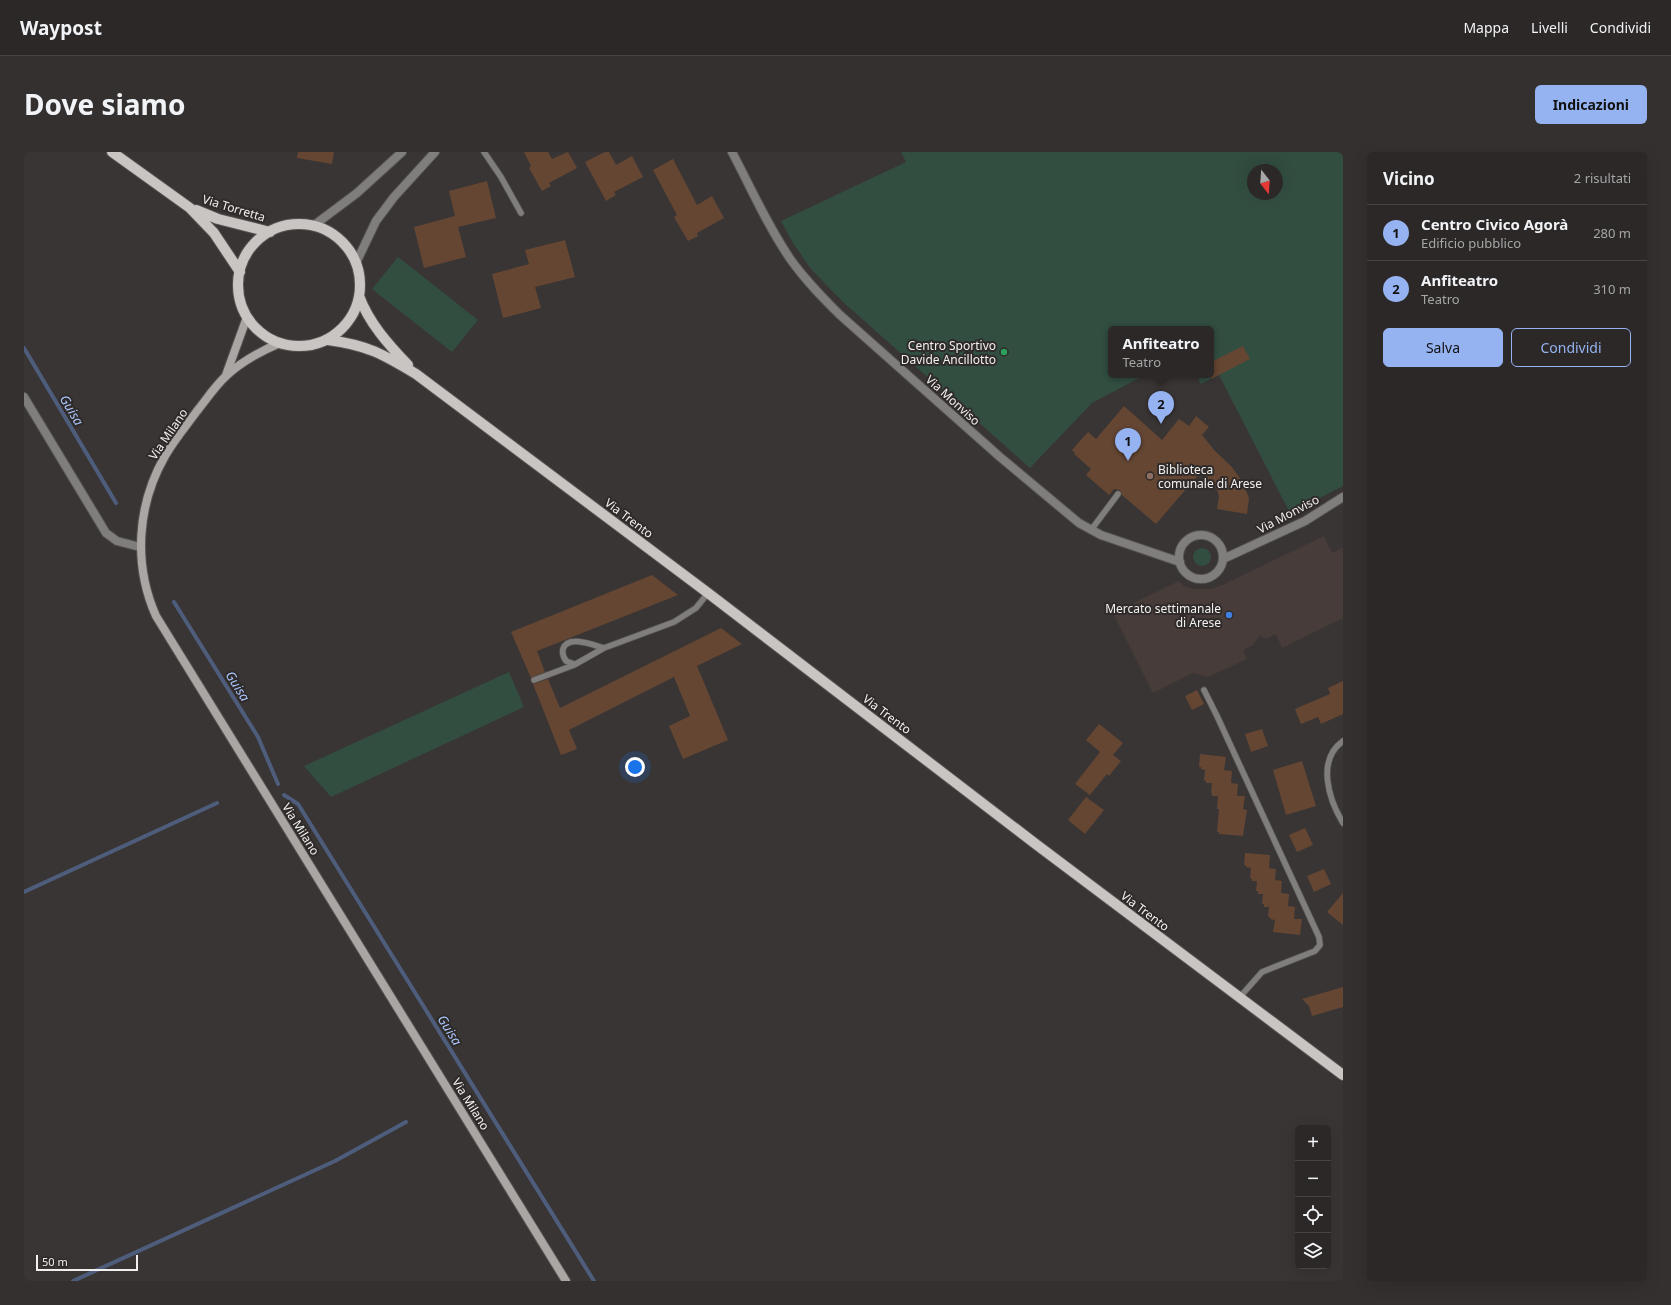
<!DOCTYPE html>
<html lang="it">
<head>
<meta charset="utf-8">
<style>
  body { margin:0; font-family:"Noto Sans",sans-serif; background:#33302f; color:#f1f3f6 }
  .controls { position:absolute; right:12px; bottom:12px; display:grid; overflow:hidden; border-radius:6px; box-shadow:0 4px 16px #0002 }
  .controls button { width:36px; height:36px; display:grid; place-items:center; padding:0; border:0; border-bottom:1px solid #474444; background:#2b2827; color:#f1f3f6; font:20px sans-serif }
  .compass { position:absolute; left:1223px; top:12px; width:36px; height:36px; border-radius:50%; background:#2b2827; box-shadow:0 4px 16px #0002; rotate:163deg }
  .scale { position:absolute; left:12px; bottom:10px; width:102px; box-sizing:border-box; padding-left:4px; border:2px solid #f2f0ef; border-top:0; font-size:11px; line-height:14px; white-space:nowrap; color:#f2f0ef; -webkit-text-stroke:3px #2f2b2a; paint-order:stroke }
  .you { position:absolute; left:611px; top:615px; width:14px; height:14px; margin:-10px; border:3px solid #fff; border-radius:50%; background:#1a73e8; box-shadow:0 0 0 6px #1a73e833 }
  .badge { display:grid; place-items:center; width:26px; height:26px; border-radius:50%; background:#95b2f1; color:#111; font-size:13px; font-weight:700 }
  .pin { position:absolute; translate:-50% -33px; filter:drop-shadow(0 1px 2px #0008) }
  .pin::after { content:''; position:absolute; top:21px; width:14px; height:12px; background:inherit; clip-path:polygon(0 0,100% 0,50% 100%) }
  .popup { position:absolute; left:1084px; top:174px; width:106px; height:52px; box-sizing:border-box; display:grid; place-content:center; border-radius:6px; background:#2b2827; filter:drop-shadow(0 1px 3px #0005); font-size:13px; white-space:nowrap; color:#a6a6a7 }
  .popup b { font-size:15px; color:#f1f3f6 }
  .popup::after { content:''; position:absolute; left:50%; top:100%; margin-left:-8px; border:8px solid transparent; border-top-color:#2b2827 }
  .list { margin:0; padding:0; list-style:none }
  h2 { display:flex; justify-content:space-between; align-items:center; height:52px; margin:0; padding:0 16px; font-size:17px }
  h2 small { font-size:13px; font-weight:400; color:#a6a6a7 }
  .list li { display:grid; grid-template-columns:26px 1fr auto; gap:12px; align-items:center; box-sizing:border-box; height:56px; padding:0 16px; border-top:1px solid #474444 }
  .list b { display:block; font-size:15px; white-space:nowrap }
  .list p { margin:0; font-size:13px; white-space:nowrap; color:#a6a6a7 }
  .list em { font-size:13px; font-style:normal; color:#a6a6a7 }
  .actions { display:flex; gap:8px; padding:12px 16px }
  .actions a { flex:1; padding:9px 0; border:1px solid #95b2f1; border-radius:6px; text-align:center; font-size:14px; color:#95b2f1 }
  .actions .main { background:#95b2f1; color:#111 }
  .icon { flex:none; width:22px; height:22px; fill:none; stroke:currentColor; stroke-width:2; stroke-linecap:round; stroke-linejoin:round }
  .map { position:relative; flex:none; width:1319px; height:1129px; overflow:hidden; border-radius:6px }
  header { display:flex; align-items:center; gap:24px; box-sizing:border-box; height:56px; padding:0 20px; background:#2b2827; border-bottom:1px solid #474444 }
  header strong { font-size:19px }
  nav { display:flex; gap:22px; margin-inline-start:auto; font-size:14px }
  .intro { display:flex; align-items:center; justify-content:space-between; box-sizing:border-box; height:96px; padding:0 24px }
  h1 { margin:0; font-size:28px }
  .button { padding:10px 18px; border-radius:6px; background:#95b2f1; color:#111; font-size:14px; font-weight:700 }
  main { display:flex; gap:24px; padding:0 24px }
  aside { flex:1; background:#2b2827; border-radius:6px; box-shadow:0 4px 16px #0002 }
  .map>svg:first-child { display:block }
  .built { fill:#473c39 }
  .green { fill:#324e41; fill-rule:evenodd }
  .lines { fill:none; stroke-linecap:round; stroke-linejoin:round }
  .stream { stroke:#4e5d7b; stroke-width:4 }
  .building { fill:#654633 }
  .lane-casing { stroke:#575352; stroke-width:7 }
  .street-casing { stroke:#575352; stroke-width:10 }
  .secondary-casing { stroke:#575352; stroke-width:10 }
  .primary-casing { stroke:#575352; stroke-width:12 }
  .lane { stroke:#807e7d; stroke-width:5.5 }
  .street { stroke:#807e7d; stroke-width:8 }
  .secondary { stroke:#a9a6a4; stroke-width:8 }
  .primary { stroke:#c8c5c2; stroke-width:10 }
  .leisure-dot { fill:#2e9e5b; stroke:#2f2b2a; stroke-width:1.5 }
  .education-dot { fill:#8d6e63; stroke:#2f2b2a; stroke-width:1.5 }
  .shop-dot { fill:#3f7fe0; stroke:#2f2b2a; stroke-width:1.5 }
  .labels { text-anchor:middle; dominant-baseline:central; stroke-width:4; stroke-linejoin:round; paint-order:stroke }
  .street-label { font-size:12px; fill:#f2f0ef; stroke:#2f2b2a }
  .poi-label { font-size:12px; fill:#f2f0ef; stroke:#2f2b2a; text-anchor:end }
  .water-label { font-size:13px; font-style:italic; fill:#acc8fe; stroke:#2f2b2a }
</style>
</head>
<body>
<header>
<strong>Waypost</strong>
<nav><a>Mappa</a><a>Livelli</a><a>Condividi</a></nav>
</header>
<div class="intro"><h1>Dove siamo</h1><a class="button">Indicazioni</a></div>
<main>
<div class="map">
<svg width="1319" height="1129" viewBox="0 0 1319 1129">
  <rect width="100%" height="100%" fill="#393534"/>
  <!-- built -->
  <path class="built" d="M1300 384 1308 401 1319 396V466L1258 496 1252 482 1242 487 1236 483 1229 493 1219 498 1223 507 1184 525 1169 521 1129 541 1089 461 1155 429 1160 434 1169 437H1187L1196 434Z"/>
  <!-- green -->
  <path class="green" d="M877 0H1319V334L1266 361 1195 223 1177 232 1173 223H1187V177H1087V223H1121L1068 251 1006 316 819 150 787 117 769 91 757 69 882 10ZM1229 18H1253V42H1229Z
    M374 105 454 168 428 200 348 137Z
    M1169 405a9 9 0 1 1 18 0a9 9 0 1 1-18 0Z
    M485 520 500 555 307 645 280 614Z"/>
  <g class="lines">
    <!-- stream -->
    <path class="stream" d="M0 196 92 351
      M150 450 234 585 254 632
      M260 643 274 652 570 1129
      M0 740 193 651
      M49 1129 311 1009 382 970"/>
  </g>
  <!-- building -->
  <path class="building" d="M274 0H310L308 12 273 6Z
    M500 0H524L528 7 544 0 553 16 525 31 527 34 518 39 505 16 507 14Z
    M581 0H585L592 13 608 4 619 25 590 40 592 43 582 49 561 10Z
    M649 7 673 53 688 44 700 66 673 81 674 84 664 89 650 65 653 63 629 18Z
    M463 29 472 66 434 75 442 105 400 116 390 75 431 64 425 39Z
    M541 88 551 125 511 135 517 156 479 166 468 122 505 112 501 98Z
    M1219 194 1226 207 1187 227V210Z
    M1100 254 1138 288 1155 267 1165 274 1172 264 1185 275 1178 283 1191 299 1207 314 1218 329 1225 346 1223 362 1193 357 1195 345 1193 337 1176 321 1132 372 1098 343 1096 338 1090 337 1085 343 1062 323 1067 317 1050 302 1051 301 1048 298 1064 280 1072 287Z
    M628 423 654 443 513 499 521 520 507 526 487 480Z
    M697 476 718 492 673 514 704 588 659 607 645 574 666 564 650 525 545 578 553 597 537 603 509 532 524 527 536 556Z
    M1319 529V562L1297 572 1294 565 1277 572 1271 557 1306 542 1304 536Z
    M1173 538 1180 552 1168 558 1161 544Z
    M1075 572 1099 591 1089 603 1097 609 1085 624 1083 622 1066 643 1051 632 1076 600 1062 588Z
    M1238 577 1244 594 1227 600 1221 582Z
    M1176 602 1202 605 1200 618 1208 619 1207 631 1214 632 1213 644H1221L1219 657 1223 658 1219 684 1195 682V680H1193L1195 657H1193L1194 644H1188V641H1187L1188 631H1182V629L1180 628 1181 618 1177 617V615H1175Z
    M1278 609 1292 654 1262 663 1249 618Z
    M1062 645 1080 658 1061 682 1044 668Z
    M1281 676 1289 693 1273 700 1265 683Z
    M1221 701 1246 703 1245 716 1252 717 1251 728 1258 729 1257 741 1265 742 1264 754 1271 755 1270 767H1278L1276 783 1249 780 1251 768 1246 767V765H1244L1245 755H1240V752H1238L1239 742H1234V739H1232L1233 729H1228V727L1226 726 1227 716 1222 715V713H1220Z
    M1300 717 1307 732 1290 740 1283 724Z
    M1319 741V773L1303 760Z
    M1319 835V855L1288 864 1285 854 1278 847Z"/>
  <g class="lines">
    <defs>
      <path id="lane" d="M460 0 477 25 497 61
        M1067 378 1094 342
        M550 512 542 509C540 506 538 501 539 497 544 482 571 494 580 496
        M510 528 550 513 580 496 650 470 672 456 684 441
        M1180 538 1193 564 1295 785 1296 793 1291 799 1238 820 1215 846
        M1319 589C1292 608 1305 648 1319 671"/>
      <path id="street" d="M708 0C727 36 744 75 767 108 782 129 799 146 816 163L976 305 1055 371 1077 383 1156 410
        M289 74 333 41 378 0
        M332 111 352 69 370 45 411 0
        M0 245 82 381 93 389 116 395
        M1155 405a22 22 0 1 1 44 0a22 22 0 1 1-44 0Z
        M1199 407 1281 369 1319 345"/>
      <path id="secondary" d="M256 191C237 199 217 210 202 224 191 234 182 248 173 259 162 274 150 288 141 304 113 353 109 412 132 464L542 1129
        M202 223 223 165"/>
      <path id="primary" d="M88 0 166 56 190 81 216 120
        M172 58 194 67 246 80
        M214 133a61 61 0 1 1 122 0a61 61 0 1 1-122 0Z
        M335 144C345 171 364 192 384 213
        M304 188C343 193 359 202 392 222L684 441 1013 693 1319 923"/>
    </defs>
    <!-- lane casing -->
    <use href="#lane" class="lane-casing"/>
    <!-- street casing -->
    <use href="#street" class="street-casing"/>
    <!-- secondary casing -->
    <use href="#secondary" class="secondary-casing"/>
    <!-- primary casing -->
    <use href="#primary" class="primary-casing"/>
    <!-- lane -->
    <use href="#lane" class="lane"/>
    <!-- street -->
    <use href="#street" class="street"/>
    <!-- secondary -->
    <use href="#secondary" class="secondary"/>
    <!-- primary -->
    <use href="#primary" class="primary"/>
  </g>
  <!-- markers -->
  <circle class="leisure-dot" cx="980" cy="200" r="4"/>
  <circle class="education-dot" cx="1126" cy="324" r="4"/>
  <circle class="shop-dot" cx="1205" cy="463" r="4"/>
  <g class="labels">
    <!-- street labels -->
    <g class="street-label">
      <text transform="translate(210 56) rotate(17)">Via Torretta</text>
      <text transform="translate(929 248) rotate(42)">Via Monviso</text>
      <text transform="translate(144 282) rotate(-56)">Via Milano</text>
      <text transform="translate(1264 362) rotate(-28)">Via Monviso</text>
      <text transform="translate(605 366) rotate(37)">Via Trento</text>
      <text transform="translate(863 562) rotate(37)">Via Trento</text>
      <text transform="translate(277 677) rotate(58)">Via Milano</text>
      <text transform="translate(1121 759) rotate(37)">Via Trento</text>
      <text transform="translate(447 952) rotate(58)">Via Milano</text>
    </g>
    <!-- poi labels -->
    <g class="poi-label">
      <text x="972" y="193">Centro Sportivo<tspan x="972" dy="14">Davide Ancillotto</tspan></text>
      <text x="1134" y="317" text-anchor="start">Biblioteca<tspan x="1134" dy="14">comunale di Arese</tspan></text>
      <text x="1197" y="456">Mercato settimanale<tspan x="1197" dy="14">di Arese</tspan></text>
    </g>
    <!-- water labels -->
    <g class="water-label">
      <text transform="translate(48 258) rotate(59)">Guisa</text>
      <text transform="translate(214 534) rotate(58)">Guisa</text>
      <text transform="translate(426 878) rotate(58)">Guisa</text>
    </g>
  </g>
</svg>
<div class="controls">
<button>+</button>
<button>−</button>
<button><svg class="icon" aria-label="locate" viewBox="0 0 24 24"><circle cx="12" cy="12" r="6"/><path d="M12 2v4M12 18v4M2 12h4M18 12h4"/></svg></button>
<button><svg class="icon" aria-label="layers" viewBox="0 0 24 24"><path d="M12 4l9 5-9 5-9-5zM3 14l9 5 9-5"/></svg></button>
</div>
<svg class="compass" viewBox="-18 -18 36 36"><path d="M0-13l5 13h-10z" fill="#e53935"/><path d="M0 13l5-13h-10z" fill="#a6a6a7"/></svg>
<div class="scale">50 m</div>
<div class="you"></div>
<div class="pin badge" style="left:1104px;top:309px">1</div>
<div class="pin badge" style="left:1137px;top:272px">2</div>
<div class="popup"><b>Anfiteatro</b>Teatro</div>
</div>
<aside>
<h2>Vicino<small>2 risultati</small></h2>
<ul class="list">
<li><span class="badge">1</span><div><b>Centro Civico Agorà</b><p>Edificio pubblico</p></div><em>280 m</em></li>
<li><span class="badge">2</span><div><b>Anfiteatro</b><p>Teatro</p></div><em>310 m</em></li>
</ul>
<div class="actions"><a class="main">Salva</a><a>Condividi</a></div>
</aside>
</main>
</body>
</html>
